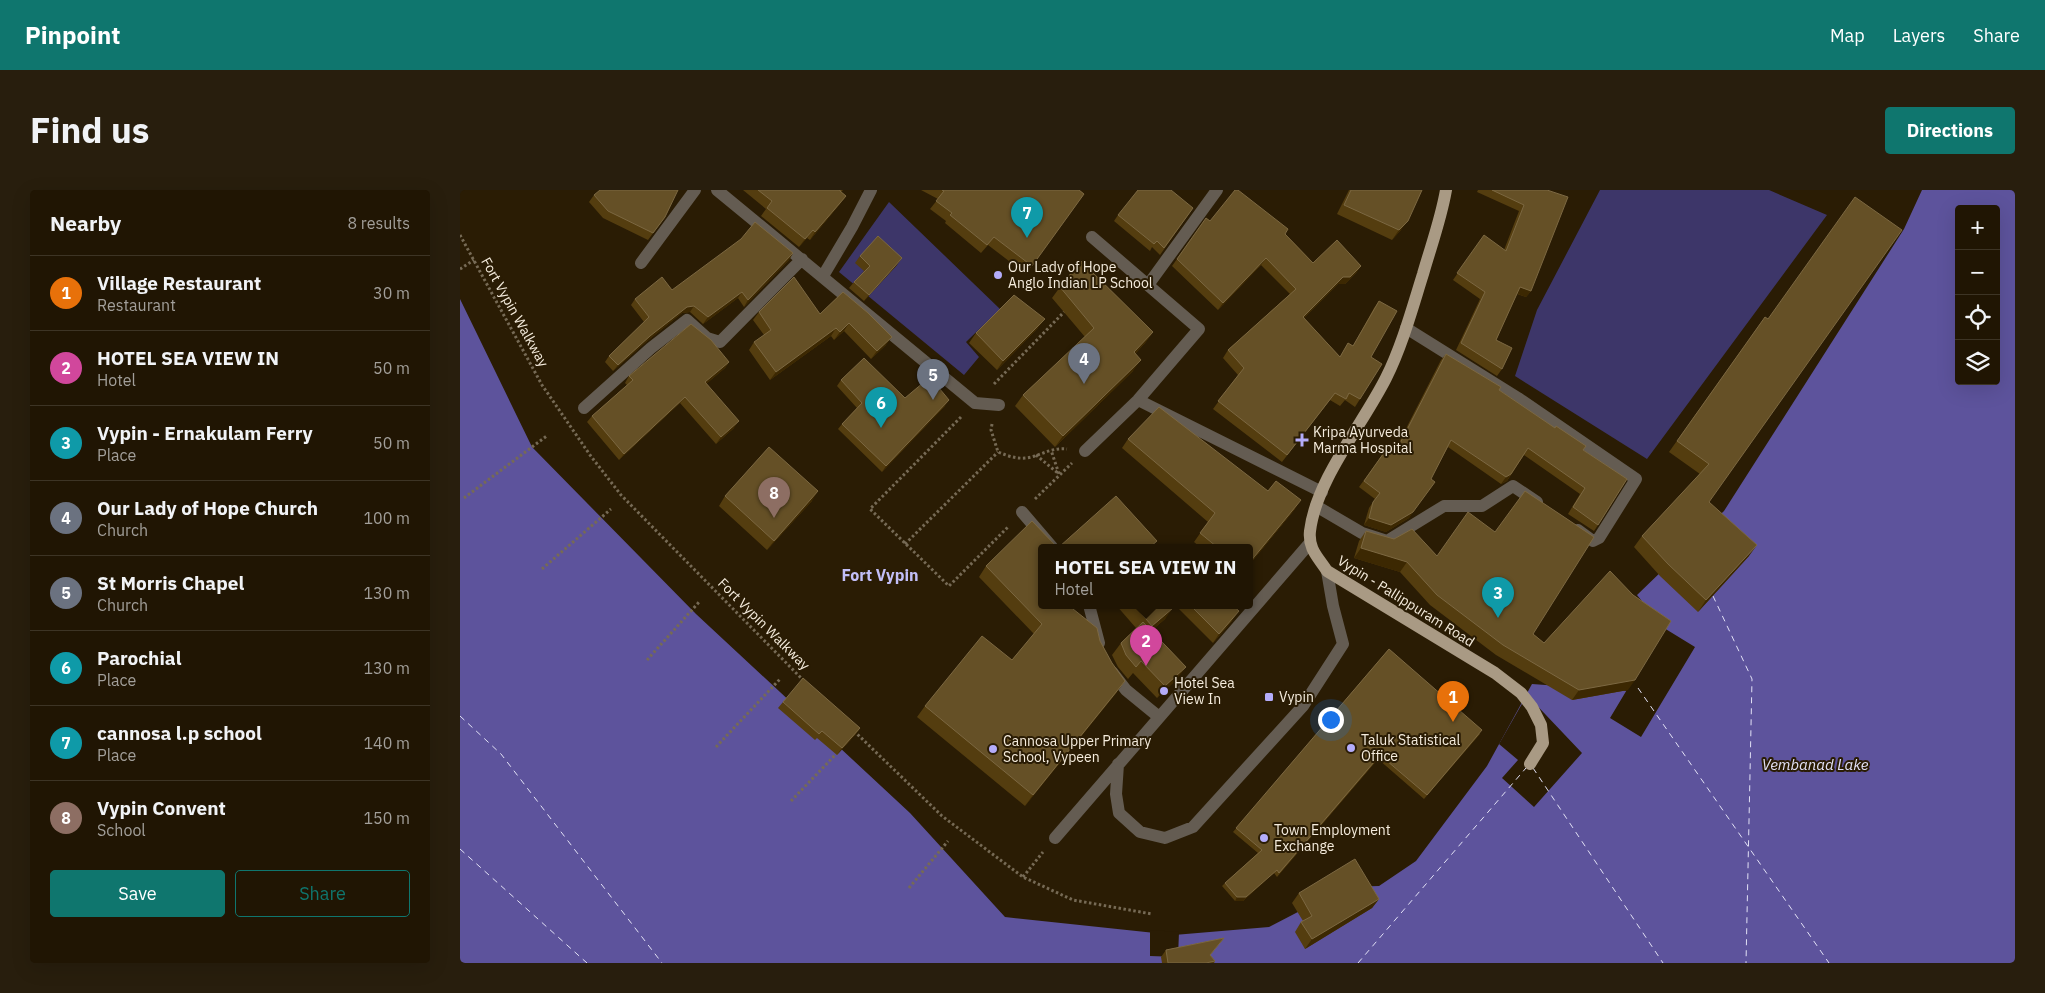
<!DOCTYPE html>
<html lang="en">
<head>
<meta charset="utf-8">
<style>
  body { margin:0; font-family:"IBM Plex Sans",sans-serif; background:#281e0d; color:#f1f3f6 }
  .controls { position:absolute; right:15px; top:15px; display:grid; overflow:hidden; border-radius:5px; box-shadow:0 5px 20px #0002 }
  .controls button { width:45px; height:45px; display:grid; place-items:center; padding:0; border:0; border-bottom:1px solid #3d3425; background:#201503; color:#f1f3f6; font:25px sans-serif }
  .you { position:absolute; left:870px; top:529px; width:18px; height:18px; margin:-12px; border:4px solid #fff; border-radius:50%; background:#1a73e8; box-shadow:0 0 0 8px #1a73e833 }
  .badge { display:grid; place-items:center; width:32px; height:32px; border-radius:50%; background:#0f766e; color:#fff; font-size:16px; font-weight:700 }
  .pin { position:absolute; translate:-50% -41px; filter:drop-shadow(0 1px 2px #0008) }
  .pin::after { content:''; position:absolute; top:26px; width:18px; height:15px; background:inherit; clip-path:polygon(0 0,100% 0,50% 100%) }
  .popup { position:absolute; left:578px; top:354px; width:215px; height:65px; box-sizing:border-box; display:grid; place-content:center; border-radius:5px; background:#201503; filter:drop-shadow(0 1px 4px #0005); font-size:16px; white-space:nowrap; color:#a29f9a }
  .popup b { font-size:19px; color:#f1f3f6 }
  .popup::after { content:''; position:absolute; left:50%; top:100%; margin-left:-10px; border:10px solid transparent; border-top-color:#201503 }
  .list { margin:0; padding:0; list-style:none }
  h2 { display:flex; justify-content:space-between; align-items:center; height:65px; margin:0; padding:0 20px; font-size:21px }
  h2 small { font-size:16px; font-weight:400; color:#a29f9a }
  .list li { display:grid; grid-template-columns:32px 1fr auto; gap:15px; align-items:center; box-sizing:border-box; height:75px; padding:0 20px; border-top:1px solid #3d3425 }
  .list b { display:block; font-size:19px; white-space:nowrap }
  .list p { margin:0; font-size:16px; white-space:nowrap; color:#a29f9a }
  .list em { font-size:16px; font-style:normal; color:#a29f9a }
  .actions { display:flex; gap:10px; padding:15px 20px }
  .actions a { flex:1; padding:11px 0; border:1px solid #0f766e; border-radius:5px; text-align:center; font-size:18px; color:#0f766e }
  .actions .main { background:#0f766e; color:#fff }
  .icon { flex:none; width:28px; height:28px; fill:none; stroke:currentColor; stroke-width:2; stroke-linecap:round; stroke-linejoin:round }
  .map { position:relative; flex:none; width:1555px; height:773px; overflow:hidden; border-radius:5px }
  header { display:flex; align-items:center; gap:30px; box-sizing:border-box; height:70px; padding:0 25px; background:#0f766e; color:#fff }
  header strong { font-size:24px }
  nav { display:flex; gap:28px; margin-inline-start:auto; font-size:18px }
  .intro { display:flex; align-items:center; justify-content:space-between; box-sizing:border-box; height:120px; padding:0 30px }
  h1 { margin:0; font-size:35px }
  .button { padding:12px 22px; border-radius:5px; background:#0f766e; color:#fff; font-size:18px; font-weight:700 }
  main { display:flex; gap:30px; padding:0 30px }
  aside { flex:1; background:#201503; border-radius:5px; box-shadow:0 5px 20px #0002 }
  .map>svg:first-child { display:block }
  .green { fill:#3d3669 }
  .water { fill:#5d539c; fill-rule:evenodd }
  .pier { fill:#2a1c04 }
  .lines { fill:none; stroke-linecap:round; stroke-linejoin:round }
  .ferry { stroke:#e2e1f6; stroke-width:1; stroke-dasharray:6 5; stroke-linecap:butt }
  .path { stroke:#766a55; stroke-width:3; stroke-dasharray:2.5 2.5; stroke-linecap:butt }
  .minor { stroke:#645c52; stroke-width:12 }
  .major { stroke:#a99a84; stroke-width:12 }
  .wall { fill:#543d0f }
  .shaded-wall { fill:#3c2802 }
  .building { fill:#655026; stroke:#7c6842 }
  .poi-dot { fill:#b4acf9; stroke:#2a1c04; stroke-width:2 }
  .labels { text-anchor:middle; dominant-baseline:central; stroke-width:4; stroke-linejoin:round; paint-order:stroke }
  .poi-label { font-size:14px; fill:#f5ecdd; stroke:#2a1c04; text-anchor:start }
  .street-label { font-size:14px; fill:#f5ecdd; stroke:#2a1c04 }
  .water-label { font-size:15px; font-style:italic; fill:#e2e1f6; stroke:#2a1c04 }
  .quarter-label { font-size:16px; font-weight:bold; fill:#c2bef7; stroke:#2a1c04 }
</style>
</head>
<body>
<header>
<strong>Pinpoint</strong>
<nav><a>Map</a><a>Layers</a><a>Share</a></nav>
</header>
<div class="intro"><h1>Find us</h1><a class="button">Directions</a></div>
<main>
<aside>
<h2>Nearby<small>8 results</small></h2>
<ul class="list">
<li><span class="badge" style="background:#e8710a">1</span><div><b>Village Restaurant</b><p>Restaurant</p></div><em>30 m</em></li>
<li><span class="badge" style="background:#d1479c">2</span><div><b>HOTEL SEA VIEW IN</b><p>Hotel</p></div><em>50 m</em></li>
<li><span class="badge" style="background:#0f9aa8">3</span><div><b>Vypin - Ernakulam Ferry</b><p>Place</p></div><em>50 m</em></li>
<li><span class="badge" style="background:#6b7280">4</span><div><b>Our Lady of Hope Church</b><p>Church</p></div><em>100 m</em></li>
<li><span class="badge" style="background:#6b7280">5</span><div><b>St Morris Chapel</b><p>Church</p></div><em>130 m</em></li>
<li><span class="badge" style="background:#0f9aa8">6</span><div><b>Parochial</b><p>Place</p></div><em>130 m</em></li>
<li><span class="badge" style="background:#0f9aa8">7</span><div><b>cannosa l.p school</b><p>Place</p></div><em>140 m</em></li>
<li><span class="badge" style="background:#8d6e63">8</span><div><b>Vypin Convent</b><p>School</p></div><em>150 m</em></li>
</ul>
<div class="actions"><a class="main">Save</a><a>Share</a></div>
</aside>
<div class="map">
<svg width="1555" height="773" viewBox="0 0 1555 773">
  <rect width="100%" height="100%" fill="#2a1c04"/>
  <!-- green -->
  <path class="green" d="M1140 0H1309L1367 25 1187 269 1055 186 1077 120Z
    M429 12 540 119 506 152 519 167 504 185 379 82Z"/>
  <!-- water -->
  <path class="water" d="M1462 0H1555V773H0V109L72 257 236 424 450 623 545 727 714 745 809 737 886 697 919 696 956 671 1027 576 1072 494 1167 501 1204 438 1177 405 1264 321 1444 39ZM1499 19H1536V191H1499Z"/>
  <!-- pier -->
  <path class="pier" d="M1204 438 1235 457 1181 547 1150 528Z
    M1067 505 1122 563 1074 617 1042 588 1058 570 1039 554Z
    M690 740 719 742 718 767 690 766Z"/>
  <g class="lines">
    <!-- ferry -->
    <path class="ferry" d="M1253 406 1292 489 1286 773
      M1178 498 1369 773
      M0 526 41 564 202 773
      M1073 578 1203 773
      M0 659 127 773
      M898 773 1066 578"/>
    <!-- path -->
    <path class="path" d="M0 45 82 195 130 265 161 305 345 492
      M0 79 14 70
      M534 194 606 120
      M501 227 410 319 489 396 548 337
      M532 234 531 240 538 262C546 265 555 269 565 268 579 267 590 257 607 259
      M576 265 599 284 591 260
      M4 308 88 245
      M575 309 612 273
      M445 354 538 262
      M82 379 151 319
      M187 470 240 411
      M394 541 482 626 563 687 613 710 692 724
      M256 557 321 488
      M331 611 379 561
      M563 687 583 662
      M449 698 488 651"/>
    <!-- minor -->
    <path class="minor" d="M257 0 515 213 539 215
      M181 73 235 0
      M363 86 392 37 411 0
      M688 95 757 0
      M946 138 1058 208 1176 289 1139 348 1133 351 1118 340
      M678 210 862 302
      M124 218 191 158 227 130 247 148 260 152 342 69
      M625 261 678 210 739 139 632 47
      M856 316 902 343 927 351 984 316H1022L1053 296 1077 312
      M562 322 592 357
      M629 415 639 453
      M652 482 666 500 699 527
      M658 574 656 604 659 623 680 642 705 648 733 637 843 516 883 454 873 416 867 381
      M595 648 849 354"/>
    <!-- major -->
    <path class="major" d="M986 0C981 29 971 56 963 84 952 119 942 156 926 188 903 234 856 290 850 341 848 359 858 367 867 381L1035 483 1061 503 1072 517 1081 535 1083 553 1070 574"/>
  </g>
  <!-- wall -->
  <path class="wall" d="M283 0H383L381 2 386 6 380 14 350 50 347 48 339 57 301 26 306 19Z
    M461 0H619L624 4 566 84 528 55 521 63 485 33 486 31 470 19 478 9Z
    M889 0H962L941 40 932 50 877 24Z
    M1018 0H1087L1071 101 1066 107 1057 104 1036 150 1042 179 1037 186 996 160 1020 109 993 90 1024 45 1044 60 1059 21 1017 2Z
    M134 5 205 27 188 50 143 28 129 12Z
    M733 18 700 65 692 57 690 61 654 31 658 25Z
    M746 28 750 31 825 44 853 73 901 76 896 83 885 94H878L844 128 880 167 888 153 893 156 914 118 919 111 911 167 900 209 895 217 885 210 880 216 870 210 822 272 753 219 778 185 763 168 768 160 830 104 801 75 758 120 712 76Z
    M333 63 329 70 284 117 278 108 243 134 230 122 222 123 186 152 153 181 145 172 149 166 184 132 171 115 175 109 212 100Z
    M400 66 437 75 404 111 389 98 394 92 404 81 395 73Z
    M600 97 693 142 685 153 675 164 673 181 595 257 555 216 563 205 625 147 592 108Z
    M383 102 426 155 411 169 384 141 374 150 371 146 310 190 289 160 294 152 304 145 293 130 299 122 360 124Z
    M1305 127 1249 312 1289 366 1238 422 1200 386 1174 357 1182 346 1240 284 1209 262Z
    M578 138 537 180 509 153 516 143Z
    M986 164 1039 200 1123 260 1138 335 1134 341 1108 324 1120 304 1064 265 1047 291 1041 294 988 257 949 328 926 342 904 335 909 318 915 309 899 297 928 257 934 262 981 170Z
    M269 172 265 178 246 194 274 238 256 254 220 213 159 270 127 232 132 226 167 195 165 193 169 186Z
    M381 190 445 208 485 216 422 282 378 239 382 234 397 218 377 196Z
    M668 249 808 301 835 319 790 374V357H740L734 352 748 332 662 258Z
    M265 306 352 311 307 360 259 316Z
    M906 341 977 366 1084 453 1168 500 1112 510 1036 465 970 415 940 382 894 368 899 351Z
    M526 376 582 415 640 451 657 502 565 616 457 527 465 516 552 470 574 444 519 387Z
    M656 415H711L705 429 691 441 717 489 697 508 673 483 668 489 658 477 652 465 661 453 676 438Z
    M715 415H772V431L753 453Z
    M929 459 1020 544 964 609 918 569 817 687 814 683 783 711H775L762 696 765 693 798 663 773 642Z
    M323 512 400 538 395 545 377 565 357 548 355 550 318 518Z
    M839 703 919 709 912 718 845 759 835 742 841 732 843 731 832 713Z
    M764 748 750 765 755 771 754 773H702L701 767 706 760Z"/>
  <!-- shaded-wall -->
  <path class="shaded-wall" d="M386 6 380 14 350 50 355 42Z
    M948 31 941 40 932 50 939 40Z
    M353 40 347 48 339 57 345 49Z
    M333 63 329 70 284 117 288 110Z
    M442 68 437 75 404 111 409 105Z
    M806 68 801 75 758 120 763 113Z
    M901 76 896 83 885 94H878L838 134 843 127 883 87Z
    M1060 97 1071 101 1066 107 1055 103Z
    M282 102 278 108 243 134 248 127Z
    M234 116 230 122 222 123 186 152 153 181 158 175 190 146 227 117Z
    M585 129 578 138 537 180 543 171Z
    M389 133 384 141 374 150 380 142Z
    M376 138 371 146 310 190 316 182Z
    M693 142 685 153 666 173 674 162Z
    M432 147 426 155 411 169 417 161Z
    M681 170 673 181 595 257 603 246Z
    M269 172 265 178 240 199 245 192Z
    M225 207 220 213 159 270 164 264Z
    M489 210 485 216 422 282 426 276Z
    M279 231 274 238 256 254 261 247Z
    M1051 284 1047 291 1041 294 1046 287Z
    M975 292 949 328 926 342 904 335 909 328Z
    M358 301 352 311 307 360 314 351Z
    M841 310 835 319 790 374V372Z
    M1297 355 1289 366 1238 422 1246 410Z
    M901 358 947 372 940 382 894 368Z
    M713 418 705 429 684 447 692 436Z
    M779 421 772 431 753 453 759 444Z
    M726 477 717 489 697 508 705 496Z
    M1175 490 1168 500 1112 510 1119 500Z
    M665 491 657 502 565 616 573 605Z
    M400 538 395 545 377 565 382 558Z
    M817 680 814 683 783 711H775L777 707Z
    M919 709 912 718 845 759 852 749Z"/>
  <!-- building -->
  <path class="building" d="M140 0H218L205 27 193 43 148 21 134 5Z
    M298 0H380V1L386 6 355 42 353 40 345 49 307 18 312 11Z
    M482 0H619L624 4 572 76 534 47 527 55 490 25 492 23 476 11 484 1Z
    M678 0H711L733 18 704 58 697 51 694 54 658 25Z
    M775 0H778L828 39 825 44 853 73 877 50 901 76 890 87H883L843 127 880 167 888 153 893 156 919 111 937 121 911 167 922 174 900 209 889 203 886 209 875 203 827 265 758 211 784 178 768 160 836 99 806 68 763 113 717 69 746 28 750 31Z
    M891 0H962L948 31 939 40 884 15Z
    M1032 0H1087L1108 7 1071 101 1060 97 1036 150 1052 158 1042 179 1001 153 1025 102 997 83 1024 45 1046 61 1064 15Z
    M1395 7 1442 40 1249 312 1297 355 1246 410 1208 374 1182 346 1249 274 1217 251 1305 127 1308 129Z
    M295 32 333 63 288 110 282 102 248 127 234 116 227 117 190 146 158 175 149 166 189 127 175 109 202 87 212 100 281 49Z
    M418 46 442 68 409 105 394 92 410 76 400 66Z
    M621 71 693 142 674 162 681 170 603 246 563 205 634 138 600 97Z
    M334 87 360 124 383 102 408 123 432 147 417 161 389 133 380 142 376 138 316 182 294 152 311 140 299 122Z
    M554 105 585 129 543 171 516 143Z
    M231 134 251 150 269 172 245 192 279 231 261 247 225 207 164 264 132 226 173 190 169 186Z
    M986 164 1041 197 1039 200 1095 238 1096 236 1126 256 1123 260 1167 289 1138 335 1113 317 1125 298 1068 258 1051 284 1046 287 991 250 971 289 975 292 953 322 931 335 909 328 913 312 920 303 904 291 928 257 935 263Z
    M404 168 445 208 470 187 489 210 426 276 382 234 402 213 381 190Z
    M699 217 808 301 816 291 841 310 790 372V357H757L740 343 755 323 668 249Z
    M309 257 358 301 314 351 265 306Z
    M1065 301 1134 347 1073 444 1084 453 1150 381 1173 405 1211 431 1175 490 1119 500 1043 455 977 405 947 372 901 358 906 341 934 349 952 339 977 366 1008 322 1035 342Z
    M656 306 697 351 690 357H599Z
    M572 331 597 357H582V415H608L637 438 640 451 652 473 665 491 573 605 465 516 522 446 552 470 582 434 526 376Z
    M674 415H711L713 418 692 436Z
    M730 415H772L779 421 759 444Z
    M683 432 726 477 705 496 681 471 676 477 666 465 661 453Z
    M929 459 1022 540 967 605 920 565 819 683 817 680 786 707H777L765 693 802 660 776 638Z
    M343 488 400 538 382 558 362 541 359 544 323 512Z
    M895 669 919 709 852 749 841 732 852 726 839 703Z
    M764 748 750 765 755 771 746 773H708L706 760Z"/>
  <!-- markers -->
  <g class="poi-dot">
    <circle cx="538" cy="85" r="5"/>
    <path d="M839.5 242.5h5v5h5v5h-5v5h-5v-5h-5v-5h5z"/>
    <circle cx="704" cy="501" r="5"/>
    <rect x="804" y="502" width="10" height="10" rx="2.5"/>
    <circle cx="891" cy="558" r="5"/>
    <circle cx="533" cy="559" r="5"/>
    <circle cx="804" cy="648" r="5"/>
  </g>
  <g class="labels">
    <!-- poi labels -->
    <g class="poi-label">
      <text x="548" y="77">Our Lady of Hope<tspan x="548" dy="16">Anglo Indian LP School</tspan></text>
      <text x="853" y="242">Kripa Ayurveda<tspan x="853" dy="16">Marma Hospital</tspan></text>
      <text x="714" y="493">Hotel Sea<tspan x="714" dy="16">View In</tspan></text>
      <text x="819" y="507">Vypin</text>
      <text x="901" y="550">Taluk Statistical<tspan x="901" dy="16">Office</tspan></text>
      <text x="543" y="551">Cannosa Upper Primary<tspan x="543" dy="16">School, Vypeen</tspan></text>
      <text x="814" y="640">Town Employment<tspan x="814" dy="16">Exchange</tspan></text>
    </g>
    <!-- street labels -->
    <g class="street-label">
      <text transform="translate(55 122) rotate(61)">Fort Vypin Walkway</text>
      <text transform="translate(946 411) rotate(32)">Vypin - Pallippuram Road</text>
      <text transform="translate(304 434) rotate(45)">Fort Vypin Walkway</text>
    </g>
    <!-- water labels -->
    <g class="water-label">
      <text x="1355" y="574">Vembanad Lake</text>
    </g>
    <!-- quarter labels -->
    <g class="quarter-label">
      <text x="420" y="385">Fort Vypin</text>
    </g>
  </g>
</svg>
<div class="controls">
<button>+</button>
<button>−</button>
<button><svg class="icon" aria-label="locate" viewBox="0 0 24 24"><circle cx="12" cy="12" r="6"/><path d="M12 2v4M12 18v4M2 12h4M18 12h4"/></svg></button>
<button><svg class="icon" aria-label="layers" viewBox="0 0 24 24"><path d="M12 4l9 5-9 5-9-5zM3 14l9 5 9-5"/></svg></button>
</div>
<div class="you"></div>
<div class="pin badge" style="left:993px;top:532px;background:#e8710a">1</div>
<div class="pin badge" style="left:686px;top:476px;background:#d1479c">2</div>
<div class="popup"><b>HOTEL SEA VIEW IN</b>Hotel</div>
<div class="pin badge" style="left:1038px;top:428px;background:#0f9aa8">3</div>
<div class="pin badge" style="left:624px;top:194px;background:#6b7280">4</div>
<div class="pin badge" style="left:473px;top:210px;background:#6b7280">5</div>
<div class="pin badge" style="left:421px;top:238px;background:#0f9aa8">6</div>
<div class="pin badge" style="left:567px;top:48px;background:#0f9aa8">7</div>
<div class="pin badge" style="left:314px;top:328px;background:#8d6e63">8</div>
</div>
</main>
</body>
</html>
